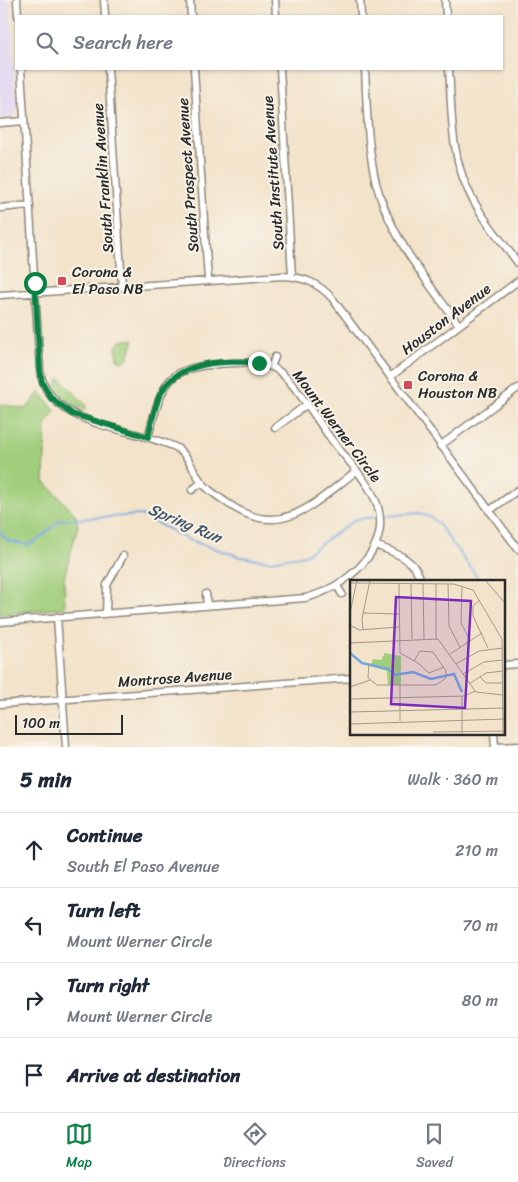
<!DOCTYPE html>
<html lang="en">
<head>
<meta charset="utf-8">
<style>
  body { margin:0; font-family:Sriracha,sans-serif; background:#f6f6f7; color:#1f2937 }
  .scale { position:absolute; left:15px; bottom:12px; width:108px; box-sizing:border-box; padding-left:5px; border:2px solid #2b2b2b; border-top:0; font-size:14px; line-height:18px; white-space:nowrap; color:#2b2b2b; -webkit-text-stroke:4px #f7f3e8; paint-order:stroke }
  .stop { position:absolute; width:15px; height:15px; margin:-11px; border:4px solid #0b8043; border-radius:50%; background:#fff }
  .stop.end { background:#0b8043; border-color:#fff; box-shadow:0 1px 5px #0008 }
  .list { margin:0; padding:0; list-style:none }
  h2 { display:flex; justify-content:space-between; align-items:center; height:65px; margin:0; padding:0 20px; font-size:21px }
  h2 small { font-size:16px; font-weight:400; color:#747a83 }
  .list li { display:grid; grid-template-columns:32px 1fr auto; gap:15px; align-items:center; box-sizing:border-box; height:75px; padding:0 20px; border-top:1px solid #e0e1e3 }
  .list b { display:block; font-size:19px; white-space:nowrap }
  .list p { margin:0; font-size:16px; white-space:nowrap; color:#747a83 }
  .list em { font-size:16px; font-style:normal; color:#747a83 }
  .icon { flex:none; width:28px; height:28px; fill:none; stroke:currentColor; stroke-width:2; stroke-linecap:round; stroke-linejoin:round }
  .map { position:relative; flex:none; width:518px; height:747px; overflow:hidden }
  .search { position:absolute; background:#fff; box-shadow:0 1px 4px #0004; left:15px; right:15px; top:15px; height:55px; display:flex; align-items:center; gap:12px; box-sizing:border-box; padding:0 18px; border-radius:0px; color:#747a83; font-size:19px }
  .sheet { height:365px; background:#fff }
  nav { display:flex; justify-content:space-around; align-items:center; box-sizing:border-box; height:70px; border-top:1px solid #e0e1e3; background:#fff; font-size:14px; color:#747a83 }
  nav a { display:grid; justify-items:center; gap:2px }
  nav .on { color:#0b8043 }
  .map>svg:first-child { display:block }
  .built { fill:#e0d4f4 }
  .green { fill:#a0ce7b; stroke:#667c53 }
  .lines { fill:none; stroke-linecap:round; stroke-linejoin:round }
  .stream { stroke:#73a7df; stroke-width:2 }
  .street-casing { stroke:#8f877a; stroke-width:9 }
  .street { stroke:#fff; stroke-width:6 }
  .route { stroke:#0b8043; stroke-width:6 }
  .poi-dot { fill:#d1495b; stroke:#f7f3e8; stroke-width:2 }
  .labels { text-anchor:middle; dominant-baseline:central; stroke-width:4; stroke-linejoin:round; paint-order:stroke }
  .street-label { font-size:15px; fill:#2b2b2b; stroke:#f7f3e8 }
  .poi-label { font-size:15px; fill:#2b2b2b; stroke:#f7f3e8; text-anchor:start }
  .water-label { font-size:16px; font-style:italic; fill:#44566a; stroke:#f7f3e8 }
  .inset-river { fill:none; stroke:#73a7df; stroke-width:2.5 }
  .inset-road { fill:none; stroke:#a3998a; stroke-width:1 }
  .view { fill:#7b2cbf; fill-opacity:0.15; stroke:#7b2cbf; stroke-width:2.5 }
  .inset-edge { fill:none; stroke:#2b2b2b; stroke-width:2.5 }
</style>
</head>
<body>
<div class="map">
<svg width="518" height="747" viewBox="0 0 518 747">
  <rect width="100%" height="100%" fill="#f7f3e8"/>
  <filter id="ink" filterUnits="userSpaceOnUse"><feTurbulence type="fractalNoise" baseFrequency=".02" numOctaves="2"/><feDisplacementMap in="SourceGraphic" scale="10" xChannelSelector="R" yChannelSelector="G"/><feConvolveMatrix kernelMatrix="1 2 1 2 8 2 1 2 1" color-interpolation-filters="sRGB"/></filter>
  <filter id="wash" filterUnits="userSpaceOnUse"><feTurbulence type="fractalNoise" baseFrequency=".0096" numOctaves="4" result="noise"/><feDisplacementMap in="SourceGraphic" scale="20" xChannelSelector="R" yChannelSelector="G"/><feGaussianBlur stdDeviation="1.12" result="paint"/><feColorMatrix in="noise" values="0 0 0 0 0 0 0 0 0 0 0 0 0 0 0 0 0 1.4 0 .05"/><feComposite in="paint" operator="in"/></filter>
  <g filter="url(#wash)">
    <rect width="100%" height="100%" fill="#f3e3ca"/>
    <!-- built -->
    <path class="built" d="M0 0H10L17 109 14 116 0 118Z"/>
    <!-- green -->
    <path class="green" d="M123 340H134L128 358 123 362 117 359 116 346Z
      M60 378 86 405 85 410C72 405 64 399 55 388Z
      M40 392 55 411 46 423 44 481 76 515 78 526 64 578 65 608 0 614V404L26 409Z"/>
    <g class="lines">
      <!-- stream -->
      <path class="stream" d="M0 531 8 541 28 545 38 540 60 520 141 515 189 540 241 557 270 561 305 555 356 519 419 513 430 517 437 522 480 581"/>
    </g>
  </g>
  <g filter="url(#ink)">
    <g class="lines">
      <defs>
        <path id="street" d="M17 0 18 16
          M104 0 105 16
          M190 0 191 16
          M275 0 276 16
          M360 0 361 16
          M445 0 446 16
          M21 69 40 370C48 429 134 426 177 448 191 458 193 473 204 485 213 494 224 501 235 508 284 538 317 501 355 472
          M108 69 122 286
          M194 69 208 280
          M280 69 292 276
          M365 69C367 107 367 146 376 183 390 237 427 281 459 325
          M449 69C452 109 450 152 468 190 480 216 501 240 518 263
          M0 123 24 121
          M0 208 30 205
          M0 295 283 276C304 277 318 283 332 298L518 549
          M271 367 275 357
          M390 377 518 281
          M275 428 306 405
          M440 446 518 388
          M192 490 202 482
          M489 511 518 490
          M375 545C395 553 415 558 421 581
          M337 586 342 594
          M206 594 207 605
          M106 613 107 585 123 556
          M57 617 66 747
          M0 622 305 598C345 588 393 550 377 504 368 480 346 459 331 439 317 420 297 386 280 372 266 361 250 362 233 363 167 367 165 375 148 437
          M504 665 518 664
          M0 704 352 678
          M494 733 495 747
          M497 747 518 746"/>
      </defs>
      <!-- street casing -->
      <use href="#street" class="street-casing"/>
      <!-- street -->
      <use href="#street" class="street"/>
    </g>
  </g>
  <g class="lines" filter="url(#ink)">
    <!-- route -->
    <path class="route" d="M35 283 40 370 42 382 51 398 72 414 148 437C152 422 154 406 161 393 179 360 226 360 259 363"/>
  </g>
  <!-- markers -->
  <g class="poi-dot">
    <rect x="57" y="276" width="10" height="10" rx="2.5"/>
    <rect x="403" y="380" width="10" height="10" rx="2.5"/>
  </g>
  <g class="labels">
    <!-- street labels -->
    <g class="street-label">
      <text transform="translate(273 173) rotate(-94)">South Institute Avenue</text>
      <text transform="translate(188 175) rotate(-94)">South Prospect Avenue</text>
      <text transform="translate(103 178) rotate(-94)">South Franklin Avenue</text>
      <text transform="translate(446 319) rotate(-37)">Houston Avenue</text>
      <text transform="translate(337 426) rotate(53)">Mount Werner Circle</text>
      <text transform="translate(175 678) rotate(-4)">Montrose Avenue</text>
    </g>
    <!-- poi labels -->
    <g class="poi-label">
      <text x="72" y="272">Corona &amp;<tspan x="72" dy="17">El Paso NB</tspan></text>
      <text x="418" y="376">Corona &amp;<tspan x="418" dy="17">Houston NB</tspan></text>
    </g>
    <!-- water labels -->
    <g class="water-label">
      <text transform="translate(185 523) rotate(23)">Spring Run</text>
    </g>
  </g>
  <!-- overview -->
  <g transform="translate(350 580)">
    <rect width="155" height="155" fill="#f3e3ca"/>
    <path d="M35 73 51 76V105H38L37 91 20 86 23 79 31 80Z" fill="#a0ce7b"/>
    <path class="inset-river" d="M0 73 12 83 38 89 45 95 63 92 81 99 104 94 112 112"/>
    <path class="inset-road" d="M135 0 155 23M0 3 104 4 123 10 152 59 153 155M49 4 50 73 68 83 79 93 94 87M61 4 62 59M73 4 74 59M86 4V59M98 4 99 46 110 67M112 6 111 43 120 60M130 20 123 26V36L138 68M0 33 7 0M13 33 49 34M0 45 9 50 49 47M13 49 12 39 20 0M0 63 88 59 126 112 153 115M100 74 132 53M19 83 18 98 27 105H86L96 98V91L83 72 70 71 64 81M106 84 129 71 153 68M113 94 134 82 153 80M130 97 136 103H153M119 104 136 93 153 91M50 106V141M0 107 20 100M112 116V155M0 119 115 116 125 111M0 132 155 128M0 144 155 139M83 152 155 151"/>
    <path class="view" d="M46 17 121 21 115 128 41 124Z"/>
    <rect width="155" height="155" class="inset-edge"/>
  </g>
</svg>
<div class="scale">100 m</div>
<div class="stop" style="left:35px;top:283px"></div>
<div class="stop end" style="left:259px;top:363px"></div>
<div class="search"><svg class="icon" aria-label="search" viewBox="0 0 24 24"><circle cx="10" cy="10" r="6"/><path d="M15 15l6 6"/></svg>Search here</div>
</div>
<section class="sheet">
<h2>5 min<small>Walk · 360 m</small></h2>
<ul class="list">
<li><svg class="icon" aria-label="ahead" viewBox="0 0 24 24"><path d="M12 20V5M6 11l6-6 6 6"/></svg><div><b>Continue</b><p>South El Paso Avenue</p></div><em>210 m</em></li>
<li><svg class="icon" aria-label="left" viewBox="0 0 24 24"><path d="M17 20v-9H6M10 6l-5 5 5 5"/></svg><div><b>Turn left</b><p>Mount Werner Circle</p></div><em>70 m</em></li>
<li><svg class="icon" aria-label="right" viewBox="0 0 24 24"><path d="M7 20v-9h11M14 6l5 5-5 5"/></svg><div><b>Turn right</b><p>Mount Werner Circle</p></div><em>80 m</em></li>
<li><svg class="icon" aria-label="arrive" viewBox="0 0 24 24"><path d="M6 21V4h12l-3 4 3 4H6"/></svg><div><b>Arrive at destination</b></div></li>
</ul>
</section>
<nav>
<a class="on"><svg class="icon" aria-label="map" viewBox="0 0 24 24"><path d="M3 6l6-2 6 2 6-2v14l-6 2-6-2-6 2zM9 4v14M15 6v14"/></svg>Map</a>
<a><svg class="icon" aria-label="directions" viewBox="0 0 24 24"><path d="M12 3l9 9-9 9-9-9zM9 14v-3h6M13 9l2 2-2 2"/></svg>Directions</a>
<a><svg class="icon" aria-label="saved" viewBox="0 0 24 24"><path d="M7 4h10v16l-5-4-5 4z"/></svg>Saved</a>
</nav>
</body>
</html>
